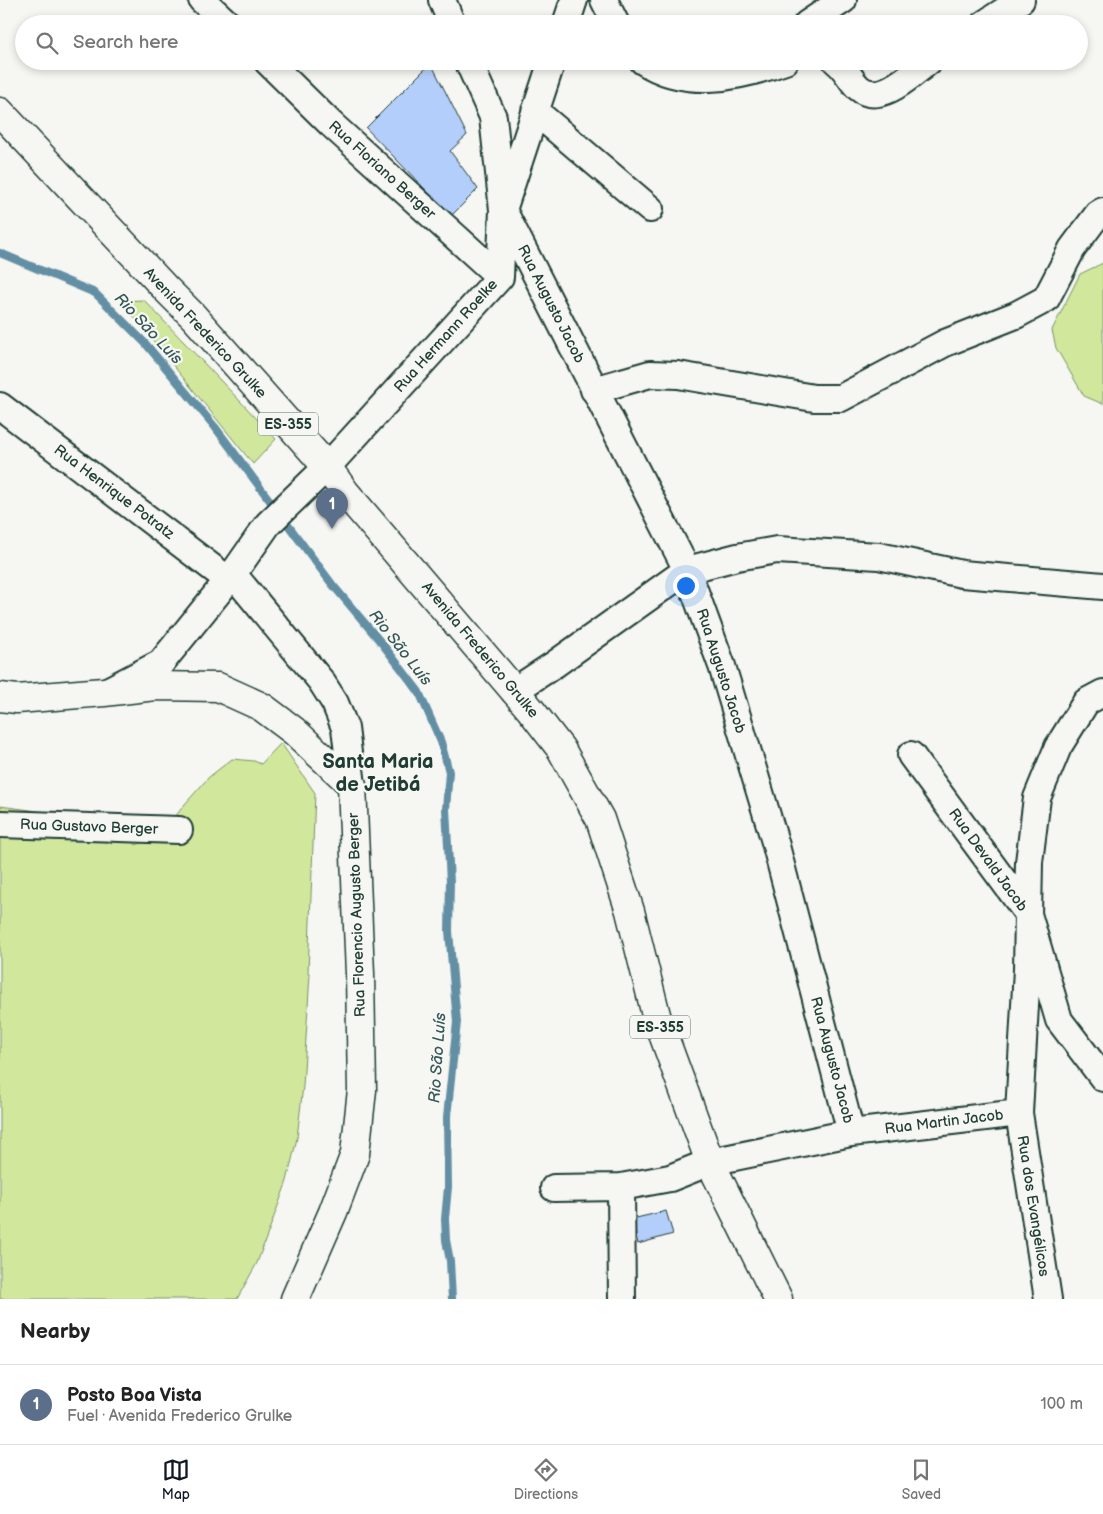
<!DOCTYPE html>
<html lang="en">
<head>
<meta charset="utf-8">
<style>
  body { margin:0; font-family:"Balsamiq Sans",sans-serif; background:#f6f6f6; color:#222 }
  .you { position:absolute; left:685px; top:585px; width:18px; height:18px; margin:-12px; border:4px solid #fff; border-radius:50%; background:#1a73e8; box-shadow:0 0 0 8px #1a73e833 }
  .badge { display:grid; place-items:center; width:32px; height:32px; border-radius:50%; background:#111827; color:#fff; font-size:16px; font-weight:700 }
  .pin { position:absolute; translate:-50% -41px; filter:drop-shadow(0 1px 2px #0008) }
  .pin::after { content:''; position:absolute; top:26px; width:18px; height:15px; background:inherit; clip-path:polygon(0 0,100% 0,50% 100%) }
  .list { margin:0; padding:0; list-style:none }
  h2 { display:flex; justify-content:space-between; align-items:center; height:65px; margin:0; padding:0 20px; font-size:21px }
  h2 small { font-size:16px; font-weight:400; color:#767676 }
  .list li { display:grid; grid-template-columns:32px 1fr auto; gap:15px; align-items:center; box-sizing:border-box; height:80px; padding:0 20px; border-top:1px solid #e0e0e0 }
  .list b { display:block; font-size:19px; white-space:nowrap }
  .list p { margin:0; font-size:16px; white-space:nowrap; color:#767676 }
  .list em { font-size:16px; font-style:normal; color:#767676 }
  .icon { flex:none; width:28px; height:28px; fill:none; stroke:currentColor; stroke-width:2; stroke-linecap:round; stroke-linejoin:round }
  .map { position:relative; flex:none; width:1103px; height:1299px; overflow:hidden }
  .search { position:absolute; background:#fff; box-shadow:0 2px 8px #0003; left:15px; right:15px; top:15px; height:55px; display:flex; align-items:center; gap:12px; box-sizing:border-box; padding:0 18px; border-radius:28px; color:#767676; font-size:19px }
  .sheet { height:145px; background:#fff }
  nav { display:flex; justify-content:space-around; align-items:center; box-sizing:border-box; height:70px; border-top:1px solid #e0e0e0; background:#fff; font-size:14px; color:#767676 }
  nav a { display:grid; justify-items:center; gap:2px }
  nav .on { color:#111827 }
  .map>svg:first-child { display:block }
  .green { fill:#d1e79c; stroke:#789268 }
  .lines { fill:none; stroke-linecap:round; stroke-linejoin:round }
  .stream { stroke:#648fa4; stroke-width:8 }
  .building { fill:#b4cefb; stroke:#1f3d34 }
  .minor-casing { stroke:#1f3d34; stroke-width:30 }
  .primary-casing { stroke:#1f3d34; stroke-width:31 }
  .minor { stroke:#f6f6f2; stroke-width:26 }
  .primary { stroke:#f6f6f2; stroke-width:28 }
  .labels { text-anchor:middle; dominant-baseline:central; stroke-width:4.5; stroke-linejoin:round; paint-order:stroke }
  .shield { fill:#f6f6f2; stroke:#60746d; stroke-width:1 }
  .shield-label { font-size:14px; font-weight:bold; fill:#1f3d34 }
  .street-label { font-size:15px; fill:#1f3d34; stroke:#f6f6f2 }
  .water-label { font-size:16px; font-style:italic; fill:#365859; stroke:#f6f6f2 }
  .district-label { font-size:20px; font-weight:bold; fill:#1f3d34; stroke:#f6f6f2 }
</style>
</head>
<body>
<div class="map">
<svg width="1103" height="1299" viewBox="0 0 1103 1299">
  <rect width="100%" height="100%" fill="#f6f6f2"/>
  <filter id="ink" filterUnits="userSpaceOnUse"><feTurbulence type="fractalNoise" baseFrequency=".02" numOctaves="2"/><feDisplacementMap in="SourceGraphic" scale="10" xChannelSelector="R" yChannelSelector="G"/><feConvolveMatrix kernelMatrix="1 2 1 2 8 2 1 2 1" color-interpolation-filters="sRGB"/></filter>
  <g filter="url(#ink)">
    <!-- green -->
    <path class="green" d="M1103 263V404L1084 396 1056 348 1052 330 1080 274Z
      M144 300 276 439 253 464 121 301Z
      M281 743 315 793 308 973 310 974 303 1086 297 1138 287 1181 257 1263 237 1299H0V806L76 816 114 814 120 826 136 845 161 835 185 804 209 777 232 759 254 761 261 764Z"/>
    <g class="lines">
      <!-- stream -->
      <path class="stream" d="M0 253 95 293 145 343 215 427 332 584 384 646 419 692 441 742 449 772 446 809 450 882 449 931 457 1022 447 1117 448 1187 445 1219 446 1240 450 1261 452 1299"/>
    </g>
    <!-- building -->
    <path class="building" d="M431 63 467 135 450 151 478 189 451 216 366 128Z
      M666 1211 673 1234 638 1244 632 1219Z"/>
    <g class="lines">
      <defs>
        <path id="minor" d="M202 0 228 24
          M442 0 452 24
          M604 0 616 24
          M566 24 574 0
          M807 24 843 0
          M984 24 1021 0
          M267 61 331 124 500 277
          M468 61 493 117 503 210 687 570 722 666 775 842 851 1133
          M643 61C687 89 739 78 785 61
          M836 61C846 68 850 80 859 88 880 106 912 74 929 61
          M535 111 650 209
          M594 390 650 374 678 375 814 398H841L945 343 1016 315 1046 299 1072 249 1098 214 1103 211
          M0 406 227 579
          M233 574 321 681 335 703 345 728 352 785
          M109 690 161 663 233 574 268 524 327 467 500 277 503 210 552 61
          M514 691 555 664 687 570 737 557 777 550 879 556 962 574 1103 586
          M911 755 1028 914 1059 1020 1103 1078
          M0 824 179 830
          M621 1187 622 1299
          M554 1188 621 1187 670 1178 710 1162 851 1133 1019 1113
          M1048 1299 1019 1113 1027 969 1029 862 1037 798 1058 747 1086 702 1103 693"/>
        <path id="primary" d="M0 112 167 290 194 317 327 467 345 492 530 709 561 749 600 819 630 911 656 1015 710 1162 778 1299
          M0 697 17 699 104 692 155 686 218 687 262 707 294 731 352 785 360 974 362 1090 355 1154 333 1212 295 1299"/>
      </defs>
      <!-- minor casing -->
      <use href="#minor" class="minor-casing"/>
      <!-- primary casing -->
      <use href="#primary" class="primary-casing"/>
      <!-- minor -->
      <use href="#minor" class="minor"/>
      <!-- primary -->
      <use href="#primary" class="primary"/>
    </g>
  </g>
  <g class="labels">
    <!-- shield labels -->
    <g class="shield">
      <rect x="258" y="412.5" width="60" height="23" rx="4"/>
      <rect x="630" y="1015.5" width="60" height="23" rx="4"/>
    </g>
    <g class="shield-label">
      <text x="288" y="424">ES-355</text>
      <text x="660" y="1027">ES-355</text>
    </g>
    <!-- street labels -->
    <g class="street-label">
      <text transform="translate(382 170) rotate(42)">Rua Floriano Berger</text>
      <text transform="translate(551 304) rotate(63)">Rua Augusto Jacob</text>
      <text transform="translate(205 333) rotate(47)">Avenida Frederico Grulke</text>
      <text transform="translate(446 336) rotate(-48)">Rua Hermann Roelke</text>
      <text transform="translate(114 492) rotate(37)">Rua Henrique Potratz</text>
      <text transform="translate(480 650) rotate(50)">Avenida Frederico Grulke</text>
      <text transform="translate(721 671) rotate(72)">Rua Augusto Jacob</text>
      <text transform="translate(89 827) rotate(2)">Rua Gustavo Berger</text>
      <text transform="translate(988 860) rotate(54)">Rua Devald Jacob</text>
      <text transform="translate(357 915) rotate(-92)">Rua Florencio Augusto Berger</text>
      <text transform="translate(832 1060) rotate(75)">Rua Augusto Jacob</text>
      <text transform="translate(944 1122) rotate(-7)">Rua Martin Jacob</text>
      <text transform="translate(1033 1206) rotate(81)">Rua dos Evangélicos</text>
    </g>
    <!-- water labels -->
    <g class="water-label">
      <text transform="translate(148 329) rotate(47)">Rio São Luís</text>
      <text transform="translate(400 648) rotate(52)">Rio São Luís</text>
      <text transform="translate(438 1058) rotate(-86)">Rio São Luís</text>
    </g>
    <!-- district labels -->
    <g class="district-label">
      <text x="378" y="762">Santa Maria<tspan x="378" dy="23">de Jetibá</tspan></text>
    </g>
  </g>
</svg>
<div class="you"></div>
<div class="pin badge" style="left:332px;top:529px;background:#5c6f8a">1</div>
<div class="search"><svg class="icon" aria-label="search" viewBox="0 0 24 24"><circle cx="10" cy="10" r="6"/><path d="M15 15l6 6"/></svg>Search here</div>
</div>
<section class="sheet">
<h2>Nearby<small></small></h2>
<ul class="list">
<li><span class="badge" style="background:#5c6f8a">1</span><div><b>Posto Boa Vista</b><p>Fuel · Avenida Frederico Grulke</p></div><em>100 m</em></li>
</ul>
</section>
<nav>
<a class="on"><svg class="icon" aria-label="map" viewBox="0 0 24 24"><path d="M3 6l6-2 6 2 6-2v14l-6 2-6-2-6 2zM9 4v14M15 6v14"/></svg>Map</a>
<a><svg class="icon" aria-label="directions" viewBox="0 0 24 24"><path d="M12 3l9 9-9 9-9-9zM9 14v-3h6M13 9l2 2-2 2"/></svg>Directions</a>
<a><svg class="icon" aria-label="saved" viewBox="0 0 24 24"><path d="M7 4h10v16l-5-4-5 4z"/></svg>Saved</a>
</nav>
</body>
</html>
